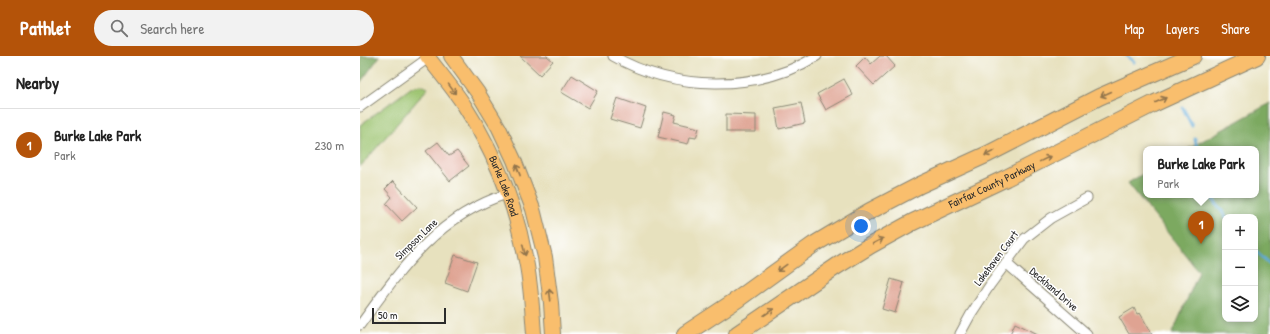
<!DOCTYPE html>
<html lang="en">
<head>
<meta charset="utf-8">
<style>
  body { margin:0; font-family:"Patrick Hand",sans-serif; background:#f2f2f2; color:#222 }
  .controls { position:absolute; right:12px; bottom:12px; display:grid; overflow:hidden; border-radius:8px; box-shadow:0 2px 6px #0003 }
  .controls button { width:36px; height:36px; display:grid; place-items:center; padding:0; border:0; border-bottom:1px solid #e0e0e0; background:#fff; color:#222; font:20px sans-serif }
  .scale { position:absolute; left:12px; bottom:10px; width:74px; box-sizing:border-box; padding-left:4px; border:2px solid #2b2b2b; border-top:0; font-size:11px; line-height:14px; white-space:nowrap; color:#2b2b2b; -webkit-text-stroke:3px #fff; paint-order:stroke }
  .you { position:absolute; left:501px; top:170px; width:14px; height:14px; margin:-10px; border:3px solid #fff; border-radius:50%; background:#1a73e8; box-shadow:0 0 0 6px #1a73e833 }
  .badge { display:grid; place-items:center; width:26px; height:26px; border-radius:50%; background:#b45309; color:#fff; font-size:13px; font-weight:700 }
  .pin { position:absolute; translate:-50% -33px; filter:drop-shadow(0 1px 2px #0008) }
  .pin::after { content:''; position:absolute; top:21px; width:14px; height:12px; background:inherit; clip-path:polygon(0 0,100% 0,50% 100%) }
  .popup { position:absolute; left:783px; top:90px; width:116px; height:52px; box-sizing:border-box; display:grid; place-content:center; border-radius:8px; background:#fff; filter:drop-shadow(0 1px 3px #0005); font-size:13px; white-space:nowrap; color:#767676 }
  .popup b { font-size:15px; color:#222 }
  .popup::after { content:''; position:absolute; left:50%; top:100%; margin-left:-8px; border:8px solid transparent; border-top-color:#fff }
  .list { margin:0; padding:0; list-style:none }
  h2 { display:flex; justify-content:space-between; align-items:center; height:52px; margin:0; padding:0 16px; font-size:17px }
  h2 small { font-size:13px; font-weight:400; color:#767676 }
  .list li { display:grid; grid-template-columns:26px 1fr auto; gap:12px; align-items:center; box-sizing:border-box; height:72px; padding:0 16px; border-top:1px solid #e0e0e0 }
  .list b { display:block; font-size:15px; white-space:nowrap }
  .list p { margin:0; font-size:13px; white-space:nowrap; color:#767676 }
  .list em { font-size:13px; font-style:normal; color:#767676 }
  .icon { flex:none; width:22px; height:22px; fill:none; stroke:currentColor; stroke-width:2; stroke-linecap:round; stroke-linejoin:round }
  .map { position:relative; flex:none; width:910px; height:278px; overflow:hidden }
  header { display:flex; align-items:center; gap:24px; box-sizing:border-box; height:56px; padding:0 20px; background:#b45309; color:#fff }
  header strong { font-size:19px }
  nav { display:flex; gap:22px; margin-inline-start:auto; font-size:14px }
  .search { width:280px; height:36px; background:#f2f2f2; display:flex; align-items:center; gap:10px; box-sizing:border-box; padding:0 14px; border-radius:22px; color:#767676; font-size:15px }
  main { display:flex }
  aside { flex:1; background:#fff }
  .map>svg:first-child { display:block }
  .green { fill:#9bc36e; stroke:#63774c }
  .forest { fill:#7ca961; stroke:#546a46; fill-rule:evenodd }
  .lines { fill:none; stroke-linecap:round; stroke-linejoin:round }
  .stream { stroke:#5fabd8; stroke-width:3 }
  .building { fill:#dfa392 }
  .street-casing { stroke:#898674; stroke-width:11 }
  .primary-casing { stroke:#898674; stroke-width:16 }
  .highway-casing { stroke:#898674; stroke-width:18 }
  .street { stroke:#fff; stroke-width:9 }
  .primary { stroke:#f9be6d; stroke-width:14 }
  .highway { stroke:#f9be6d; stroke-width:16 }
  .oneway { stroke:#92744c }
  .labels { text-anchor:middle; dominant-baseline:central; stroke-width:3; stroke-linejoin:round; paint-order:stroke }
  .street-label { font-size:11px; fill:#2b2b2b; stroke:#fff }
</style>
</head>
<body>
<header>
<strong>Pathlet</strong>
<div class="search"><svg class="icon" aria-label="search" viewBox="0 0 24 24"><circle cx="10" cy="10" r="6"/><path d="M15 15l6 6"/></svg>Search here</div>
<nav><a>Map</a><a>Layers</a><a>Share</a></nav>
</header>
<main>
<aside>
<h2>Nearby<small></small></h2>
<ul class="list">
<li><span class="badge">1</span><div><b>Burke Lake Park</b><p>Park</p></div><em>230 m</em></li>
</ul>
</aside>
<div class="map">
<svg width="910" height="278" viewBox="0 0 910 278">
  <rect width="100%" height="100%" fill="#fff"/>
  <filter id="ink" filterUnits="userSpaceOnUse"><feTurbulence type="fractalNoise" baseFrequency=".025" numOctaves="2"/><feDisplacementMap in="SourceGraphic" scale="8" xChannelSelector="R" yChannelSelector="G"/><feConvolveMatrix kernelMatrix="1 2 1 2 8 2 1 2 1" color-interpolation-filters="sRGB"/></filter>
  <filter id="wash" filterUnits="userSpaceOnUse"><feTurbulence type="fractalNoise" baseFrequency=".012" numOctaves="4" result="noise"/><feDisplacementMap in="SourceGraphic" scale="16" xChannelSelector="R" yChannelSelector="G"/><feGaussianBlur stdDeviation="0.9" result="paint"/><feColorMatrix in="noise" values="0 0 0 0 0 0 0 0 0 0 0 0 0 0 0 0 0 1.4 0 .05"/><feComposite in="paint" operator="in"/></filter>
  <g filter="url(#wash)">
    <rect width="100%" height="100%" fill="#e7e1be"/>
    <!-- green -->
    <path class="green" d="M61 29 68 32 0 111V69L52 31Z"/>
    <!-- forest -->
    <path class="forest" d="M0 0H20L0 27Z
      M910 47V278H812L839 216 768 127 786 116V139H896V93H828ZM865 161H895V263H865Z"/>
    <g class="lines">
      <!-- stream -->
      <path class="stream" d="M767 0 774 6
        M823 52 832 70
        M835 83 837 93
        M850 139 866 161
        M895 194 910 208"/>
    </g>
    <g id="blocks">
      <!-- building -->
      <path class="building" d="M160 0H187L193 5 180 19Z
        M520 0H526L535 10 514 29 496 10 505 1 511 8Z
        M212 19 238 35 228 52 201 36Z
        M484 23 493 39 466 54 457 38Z
        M257 42 286 52 280 72 250 63Z
        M441 47 445 67 419 73 415 52Z
        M304 56 316 59 314 66 339 72 336 82 330 81 328 88 298 81Z
        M366 58 396 59V76H366Z
        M78 86 89 100 97 95 109 110 90 125 66 95Z
        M33 125 57 151 42 165 26 148 32 141 25 133Z
        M95 199 117 206 107 235 85 227Z
        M531 223 544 227 535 257 522 253Z
        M774 252 777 258 780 257 792 278H769L759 261Z
        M655 267 678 278H650Z"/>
    </g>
  </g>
  <g filter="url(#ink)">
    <use href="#blocks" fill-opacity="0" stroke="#898674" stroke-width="1"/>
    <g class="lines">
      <defs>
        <path id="street" d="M253 0C314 35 397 37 457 0
          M0 51 71 0
          M646 207 727 278
          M0 269C40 214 78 159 147 138
          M600 278 611 258 630 229 664 183 691 162 727 142"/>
        <g id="primary">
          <path id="s1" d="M67 0C79 16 93 32 104 49 133 94 155 147 165 200 171 225 172 252 174 278"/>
          <path d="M91 0 118 37 139 72 154 104 173 153 185 201 191 247 193 278"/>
        </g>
        <g id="highway">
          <path d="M325 278 378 243 453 189 510 155 560 129 628 98 739 41 833 0"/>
          <path id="s2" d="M377 278 477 210 511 189 553 166 646 122 793 48 897 0"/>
        </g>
      </defs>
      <!-- street casing -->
      <use href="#street" class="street-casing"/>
      <!-- primary casing -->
      <use href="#primary" class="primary-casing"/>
      <!-- highway casing -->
      <use href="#highway" class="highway-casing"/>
      <!-- street -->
      <use href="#street" class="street"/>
      <!-- primary -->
      <use href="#primary" class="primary"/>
      <!-- highway -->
      <use href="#highway" class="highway"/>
    </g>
    <!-- one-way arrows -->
    <defs><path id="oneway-shaft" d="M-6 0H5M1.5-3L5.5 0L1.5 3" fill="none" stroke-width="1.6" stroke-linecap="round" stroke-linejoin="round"/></defs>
    <g class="oneway">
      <use href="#oneway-shaft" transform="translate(92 33) rotate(54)"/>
      <use href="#oneway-shaft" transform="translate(746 38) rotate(156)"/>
      <use href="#oneway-shaft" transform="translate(801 44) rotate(-25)"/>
      <use href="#oneway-shaft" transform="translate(630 97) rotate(154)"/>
      <use href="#oneway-shaft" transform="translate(685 103) rotate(-26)"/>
      <use href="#oneway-shaft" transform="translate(158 114) rotate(-111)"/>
      <use href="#oneway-shaft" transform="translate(518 185) rotate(-28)"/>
      <use href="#oneway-shaft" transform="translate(164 194) rotate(76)"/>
      <use href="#oneway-shaft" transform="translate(422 212) rotate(144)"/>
      <use href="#oneway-shaft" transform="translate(190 239) rotate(-97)"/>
      <use href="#oneway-shaft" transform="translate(409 256) rotate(-34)"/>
    </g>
  </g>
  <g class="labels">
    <!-- street labels -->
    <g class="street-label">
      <text stroke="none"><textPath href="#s2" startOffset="296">Fairfax County Parkway</textPath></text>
      <text stroke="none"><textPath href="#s1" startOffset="152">Burke Lake Road</textPath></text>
      <text transform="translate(56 183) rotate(-44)">Simpson Lane</text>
      <text transform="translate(636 202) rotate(-53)">Lakehaven Court</text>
      <text transform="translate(694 233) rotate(41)">Deckhand Drive</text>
    </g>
  </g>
</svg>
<div class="controls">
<button>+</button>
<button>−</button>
<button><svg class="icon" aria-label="layers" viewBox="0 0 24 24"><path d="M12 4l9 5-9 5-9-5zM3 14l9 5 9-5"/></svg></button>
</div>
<div class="scale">50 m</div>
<div class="you"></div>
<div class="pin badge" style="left:841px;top:188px">1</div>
<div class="popup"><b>Burke Lake Park</b>Park</div>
</div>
</main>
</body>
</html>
